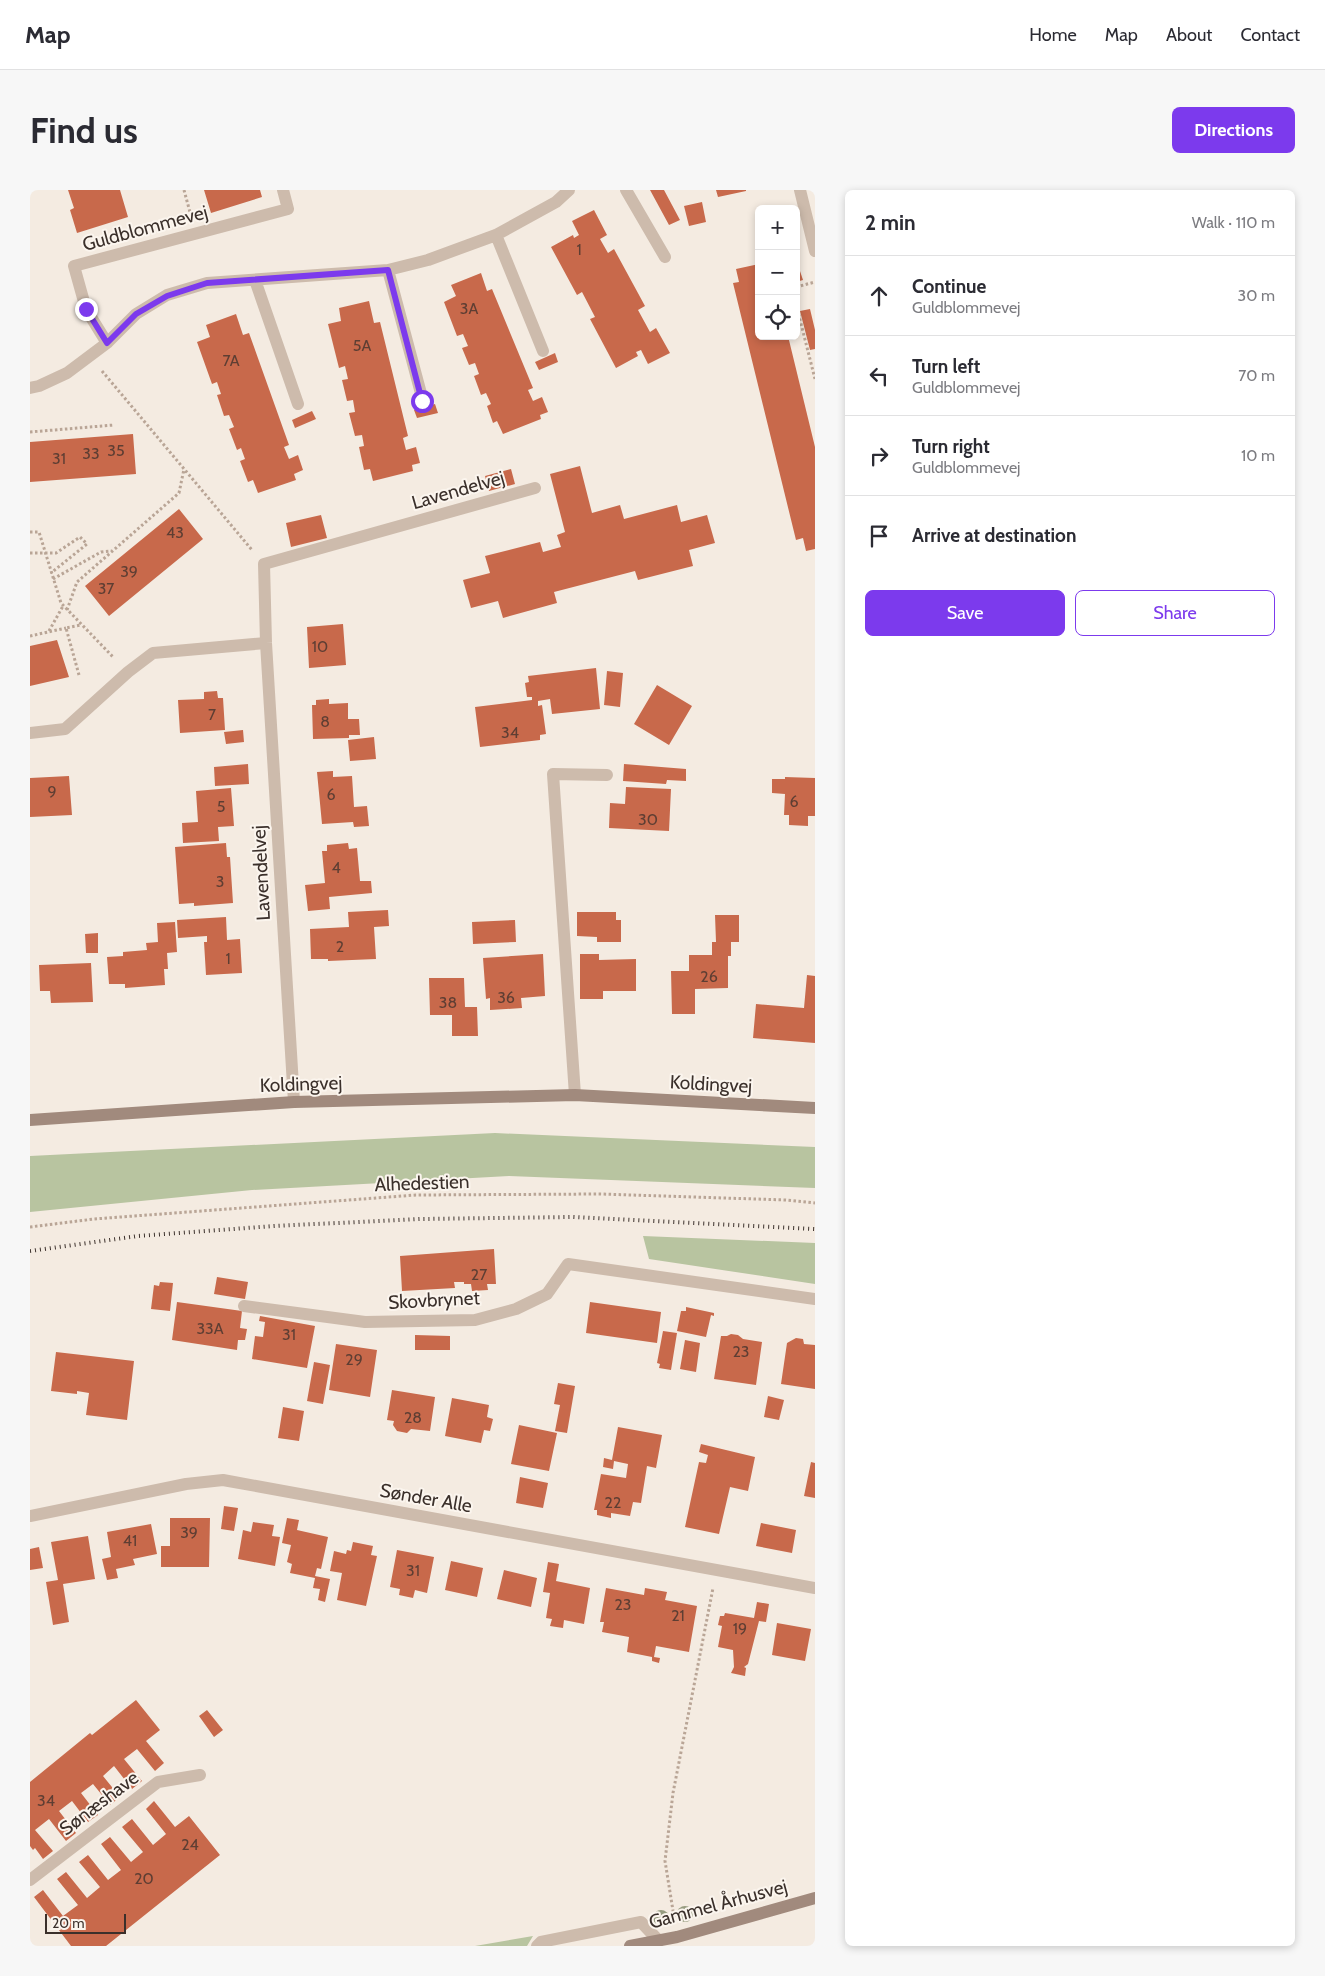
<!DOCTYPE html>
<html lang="en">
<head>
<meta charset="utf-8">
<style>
  body { margin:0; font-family:Cabin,sans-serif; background:#f7f7f7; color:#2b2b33 }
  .controls { position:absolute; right:15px; top:15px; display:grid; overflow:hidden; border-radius:8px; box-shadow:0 2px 8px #0003 }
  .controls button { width:45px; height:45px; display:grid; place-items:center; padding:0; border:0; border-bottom:1px solid #e1e1e2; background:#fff; color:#2b2b33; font:25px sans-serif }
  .scale { position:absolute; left:15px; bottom:12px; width:81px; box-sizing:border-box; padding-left:5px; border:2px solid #3b302b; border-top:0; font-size:14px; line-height:18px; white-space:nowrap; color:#3b302b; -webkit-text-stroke:4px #fbf5ee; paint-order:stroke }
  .stop { position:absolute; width:15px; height:15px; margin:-11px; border:4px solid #7c3aed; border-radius:50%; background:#fff }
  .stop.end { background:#7c3aed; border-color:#fff; box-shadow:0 1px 5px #0008 }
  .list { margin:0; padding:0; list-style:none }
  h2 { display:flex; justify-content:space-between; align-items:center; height:65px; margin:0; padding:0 20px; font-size:21px }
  h2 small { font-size:16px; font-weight:400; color:#7c7c81 }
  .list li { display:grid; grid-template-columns:32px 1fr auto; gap:15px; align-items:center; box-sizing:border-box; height:80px; padding:0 20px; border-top:1px solid #e1e1e2 }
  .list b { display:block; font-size:19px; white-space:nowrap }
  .list p { margin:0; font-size:16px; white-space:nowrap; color:#7c7c81 }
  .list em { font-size:16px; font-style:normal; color:#7c7c81 }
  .actions { display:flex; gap:10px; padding:15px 20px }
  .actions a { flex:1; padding:11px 0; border:1px solid #7c3aed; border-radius:8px; text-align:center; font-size:18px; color:#7c3aed }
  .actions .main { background:#7c3aed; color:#fff }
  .icon { flex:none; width:28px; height:28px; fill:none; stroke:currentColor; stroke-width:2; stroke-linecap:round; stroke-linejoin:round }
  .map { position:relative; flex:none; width:785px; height:1756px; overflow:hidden; border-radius:8px }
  header { display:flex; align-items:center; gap:30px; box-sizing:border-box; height:70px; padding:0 25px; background:#fff; border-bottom:1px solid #e1e1e2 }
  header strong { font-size:24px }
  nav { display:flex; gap:28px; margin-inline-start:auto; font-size:18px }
  .intro { display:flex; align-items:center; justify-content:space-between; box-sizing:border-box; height:120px; padding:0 30px }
  h1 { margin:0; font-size:35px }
  .button { padding:12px 22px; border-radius:8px; background:#7c3aed; color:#fff; font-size:18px; font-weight:700 }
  main { display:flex; gap:30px; padding:0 30px }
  aside { flex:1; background:#fff; border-radius:8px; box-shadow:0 2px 8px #0003 }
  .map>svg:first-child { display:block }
  .green { fill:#b8c4a0 }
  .building { fill:#c8694b }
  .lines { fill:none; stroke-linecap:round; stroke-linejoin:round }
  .path { stroke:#b9a596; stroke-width:3; stroke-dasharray:2.5 2.5; stroke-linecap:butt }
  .lane { stroke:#cdbbac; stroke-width:12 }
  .street { stroke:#cdbbac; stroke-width:12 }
  .secondary { stroke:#a18a7d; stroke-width:12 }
  .rail { stroke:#3b302b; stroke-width:4; stroke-dasharray:1 4; stroke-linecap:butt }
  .tree { fill:#969b7f }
  .route { stroke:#7c3aed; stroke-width:6 }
  .labels { text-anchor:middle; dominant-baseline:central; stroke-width:4; stroke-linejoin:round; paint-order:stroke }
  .number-label { font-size:16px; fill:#5e3e33 }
  .street-label { font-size:19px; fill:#3b302b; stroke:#fbf5ee }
</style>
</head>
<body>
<header>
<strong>Map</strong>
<nav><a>Home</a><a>Map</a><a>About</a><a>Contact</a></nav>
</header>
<div class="intro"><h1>Find us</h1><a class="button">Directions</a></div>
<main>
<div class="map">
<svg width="785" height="1756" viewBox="0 0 785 1756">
  <rect width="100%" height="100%" fill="#f4ebe1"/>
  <!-- green -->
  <path class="green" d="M465 943 785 957V998L479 986 222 1000 0 1022V966Z
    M613 1046 785 1053V1094L619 1069Z
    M503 1746 497 1756H445Z"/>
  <!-- building -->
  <path class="building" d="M38 0H90L98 27 47 43 40 20 44 18Z
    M174 0H230L232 7 181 23Z
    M620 0H634L650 30 639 35Z
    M686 0H716V1L688 7Z
    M672 12 676 32 659 36 654 16Z
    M564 20 577 45 570 49 578 63 584 59 615 116 608 120 620 142 626 138 640 163 618 174 611 160 606 162 608 166 586 178 560 129 565 127 552 102 547 105 521 57 543 45 544 48 549 45 542 31Z
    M766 69 773 90 766 92Z
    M729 74V146H758L785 257V359L776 361 773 348 766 350 703 93 709 92 706 79Z
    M451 83 457 101 462 99 503 198 498 200 503 211 512 207 518 222 510 225 511 229 473 244 467 231 463 233 457 216 461 214 456 203 451 205 444 186 449 184 445 173 439 175 432 158 438 156 433 144 427 146 414 112 426 106 421 95Z
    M339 111 344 133 350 132 378 246 373 248 376 260 386 257 390 273 382 275 383 281 343 291 340 279 334 280 329 257 334 256 332 245 325 246 319 223 325 222 323 210 317 211 312 190 318 189 315 176 309 178 298 134 311 131 309 118Z
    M780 119 785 140V159L780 160 770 121Z
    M206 124 213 145 219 143 259 255 254 257 259 269 268 265 273 280 264 284 266 290 228 303 223 290 218 292 210 271 215 269 211 258 207 260 199 239 204 237 199 225 194 226 187 205 191 204 187 192 182 194 167 152 180 147 176 135Z
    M525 163 528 172 509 180 505 172Z
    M405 214 408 223 387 228 384 220Z
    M282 221 286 229 265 238 262 230Z
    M103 244 106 284 0 292V252Z
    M550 276 562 323 590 315 594 329 647 315 651 332 677 325 685 353 659 360 663 376 608 390 605 381 524 402 527 413 473 428 468 411 441 418 433 390 460 383 455 366 510 352 513 362 531 357 527 345 535 342 520 284Z
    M481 279 485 294 459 301 455 286Z
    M149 319 173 349 79 426 55 396Z
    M291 325 297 348 261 357 256 333Z
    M313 434 316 475 279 478 277 437Z
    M27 450 39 487 0 496V456Z
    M566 478 570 519 522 524 520 509 508 511V516L512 515 516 544 510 545V550L450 557 445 517 502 510V507H497L495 493 499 492 498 486Z
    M577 481 593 483 590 517 574 515Z
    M627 495 662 516 639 555 604 534Z
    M187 501 188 508H193L195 540 150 543 148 510 174 509V502Z
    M299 509V514L318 513V529H329L330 545H319V548L283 549 282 515H286V510Z
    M213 540 214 552 196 554 194 542Z
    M344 547 346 569 320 571 318 550Z
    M218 574 219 594 185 596 184 577Z
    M594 574 656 579V591L637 590 636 594 593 591Z
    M303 581V587L322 586 324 617 337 616 339 636 324 637 323 632 292 634 287 582Z
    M39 586 42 625 0 627V588Z
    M755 587 785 588V626H778V636L759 635V625H754L755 604 742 603V589H755Z
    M596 597 641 599 639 641 579 638 580 613 595 614Z
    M201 598 204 636 188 637 189 651 153 653 152 633 168 632 166 601Z
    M196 653 197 667H200L203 713 164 716V713L149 714 145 657Z
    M318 653 319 659 327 658 330 691H341L342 703 299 707 300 719 278 721 275 695 295 693 292 661H297V655Z
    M358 720 359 736 344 737 346 769 298 771V769H281L280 739 319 737 318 722Z
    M547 722H586V730H591V752H567V747L547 746Z
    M685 725H709V752H701V766H698V798L665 799V824H642L641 781H659V765H682V752H686Z
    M196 727 197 750 210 749 212 783 176 785 174 752H177V746L148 748 147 730Z
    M485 730 486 752 443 754 442 732Z
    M145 732 147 762 137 763 138 779H134L135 795 95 798V794H79L77 767 93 766V762L117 760 116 753 128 752 127 733Z
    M68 743V763H56L55 744Z
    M513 764 515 806 491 808 492 818 460 820V808L456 809 453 768Z
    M550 764H569V770L606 769V801H573V809H550Z
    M61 773 63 812 21 813 20 801H10L9 775Z
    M777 785 785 786V853L723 848 726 814 774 818Z
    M399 788H434L435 817H447L448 846H422V825H400Z
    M464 1059 466 1094H457L458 1100 442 1101 441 1094H434V1092H424L425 1098 372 1101 370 1066Z
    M187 1087 218 1092 215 1109 184 1104Z
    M130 1092 143 1093 140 1121 121 1119 124 1095 129 1096Z
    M147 1112 212 1121 210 1138 217 1139 215 1150H208L207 1160 142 1150Z
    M560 1112 631 1122 627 1153 556 1143Z
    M656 1117 684 1123V1126L681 1125 676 1147 647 1141 651 1121H656Z
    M230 1126 285 1136 277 1178 222 1169 225 1146 233 1147 235 1132 229 1131Z
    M633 1141 647 1143 641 1180 629 1178 630 1174 627 1173Z
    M701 1144 708 1145 713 1149 732 1152 726 1195 684 1189 691 1146H697Z
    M385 1145 420 1146V1160H385Z
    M766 1148 773 1149 774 1154 785 1155V1199L751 1194 757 1153Z
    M655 1150 670 1153 666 1182 650 1179Z
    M306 1154 347 1160 340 1207 299 1200Z
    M26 1162 104 1171 97 1230 56 1225 59 1203 47 1201V1204L21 1201Z
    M284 1172 300 1175 293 1214 277 1211Z
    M528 1193 545 1196 537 1243 525 1241 530 1215 524 1214Z
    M362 1200 405 1207 400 1241 381 1239 377 1243 367 1241 363 1235 364 1231 357 1230Z
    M738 1206 754 1210 749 1230 734 1227Z
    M422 1208 459 1215 457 1227 463 1229 460 1241 454 1240 451 1253 415 1246Z
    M253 1217 274 1221 269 1251 248 1248Z
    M489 1235 527 1243 519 1281 481 1274Z
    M588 1237 632 1245 626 1278 617 1276 611 1313 603 1312 600 1326 581 1323V1328L567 1325V1320H564L571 1284 596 1288 598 1274 584 1271 583 1279 573 1277 574 1268 582 1270Z
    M671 1254 725 1267 718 1301 700 1297 689 1344 655 1337 669 1272 676 1273 678 1265 669 1262Z
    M781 1272 785 1273V1308L774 1306Z
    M490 1287 518 1293 513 1318 486 1313Z
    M194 1316 208 1318 204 1341 191 1339Z
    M140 1328H180L179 1377H131V1356H140Z
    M257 1328 269 1330 267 1340 298 1347 291 1379 287 1378 285 1386 300 1389 295 1412 288 1410 290 1399 283 1398 285 1388 260 1383 262 1374 257 1372 261 1355 252 1353Z
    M223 1332 244 1335 242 1346 250 1347 245 1376 208 1369 213 1340 221 1342Z
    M731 1333 766 1340 762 1363 726 1356Z
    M121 1334 127 1364 103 1369 105 1375 86 1379 88 1388 77 1390 72 1369 81 1367 77 1342Z
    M58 1346 65 1389 33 1394 39 1432 23 1435 16 1392 28 1390 21 1352Z
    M323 1352 343 1356 341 1365 347 1366 336 1416 307 1410 312 1383 300 1381 304 1361 316 1364 317 1360 321 1361Z
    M9 1357 13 1378 0 1380V1359Z
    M367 1360 404 1367 397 1403 385 1400 383 1408 369 1405 370 1399 360 1397Z
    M421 1371 453 1378 447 1407 415 1400Z
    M518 1372 529 1374 526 1391 560 1398 554 1434 534 1430 533 1438 520 1436 522 1429 516 1428 520 1403 513 1402Z
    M474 1380 507 1388 501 1417 467 1409Z
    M576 1398 614 1405 615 1398 637 1402 635 1410 667 1416 659 1462 626 1456 624 1467 630 1468 629 1473 622 1471V1467L597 1462 599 1447 572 1442 574 1432H570Z
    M727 1412 739 1414 736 1432 729 1431 718 1474 714 1477 716 1478 715 1486 701 1483 704 1477 703 1460 688 1457 692 1436 688 1435 690 1426H694L695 1423 724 1428Z
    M747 1433 781 1439 775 1471 742 1465Z
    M106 1510 130 1540 116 1551 134 1573 125 1581 107 1559 94 1569 112 1591 102 1599 84 1576 73 1586 90 1607 80 1615 63 1594 51 1603 68 1625 58 1632 42 1611 29 1621 46 1643 36 1651 19 1629 5 1640 23 1661 13 1669 5 1658 3 1660 0 1656V1592L60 1543 62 1545Z
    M177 1520 193 1540 184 1547 169 1526Z
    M124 1611 145 1637 159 1626 190 1665 76 1756H41L4 1707 13 1700 33 1726 48 1715 27 1689 36 1682 57 1708 70 1697 49 1672 58 1665 78 1690 91 1680 71 1654 80 1647 101 1672 113 1662 92 1637 102 1629 123 1655 136 1644 116 1619Z"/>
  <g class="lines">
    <!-- path -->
    <path class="path" d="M154 0 161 26
      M766 97 785 92
      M766 114 785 189
      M72 181 222 360
      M0 242 84 235
      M0 342H9L31 413 84 468
      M0 363H26L50 347 57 354 21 383
      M23 389 71 362 82 361
      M37 420 47 392 149 303 154 279
      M19 441 33 416
      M0 446 36 438
      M49 485 36 438 51 435
      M0 1037 64 1029 386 1005 571 1004 756 1010 785 1013
      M644 1727 635 1671 643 1603 683 1398"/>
    <!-- lane -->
    <path class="lane" d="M507 1756 511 1752 611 1732 629 1751"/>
    <!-- street -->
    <path class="street" d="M596 0 635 67
      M770 0 785 61
      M466 45 513 161
      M358 80 393 211
      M225 90 268 214
      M77 153 56 119 44 76 258 19 253 0
      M0 198 9 196 37 183 77 153 106 124 137 105 177 93 358 80 398 70 466 45 526 12 539 0
      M0 543 35 539 98 482 123 463 236 453
      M545 905 523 584 577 585
      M264 912 236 453 234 374 505 298
      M214 1116 335 1132 445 1130 486 1119 517 1104 538 1074 785 1109
      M0 1326 156 1294 193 1290 785 1398
      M0 1690 128 1592 170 1585"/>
    <!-- secondary -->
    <path class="secondary" d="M0 930 264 912 545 905 785 918
      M600 1756 647 1747 785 1708"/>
    <!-- rail -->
    <path class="rail" d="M0 1061 108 1046 244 1036 391 1029 542 1027 785 1039"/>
  </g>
  <!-- trees -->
  <g class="tree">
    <circle cx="655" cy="1724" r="8"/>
    <circle cx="631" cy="1728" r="8"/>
  </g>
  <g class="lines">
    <!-- route -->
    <path class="route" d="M56 119 77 153 106 124 137 106 177 93 358 80 392 211"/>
  </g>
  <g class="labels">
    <!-- number labels -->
    <g class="number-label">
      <text x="549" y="59">1</text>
      <text x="439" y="118">3A</text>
      <text x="332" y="155">5A</text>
      <text x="201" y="170">7A</text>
      <text x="86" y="260">35</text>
      <text x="61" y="263">33</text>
      <text x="29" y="268">31</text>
      <text x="145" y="342">43</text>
      <text x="99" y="381">39</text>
      <text x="76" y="398">37</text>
      <text x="290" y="456">10</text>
      <text x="182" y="524">7</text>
      <text x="295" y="531">8</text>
      <text x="480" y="542">34</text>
      <text x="22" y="601">9</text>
      <text x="301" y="604">6</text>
      <text x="764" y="611">6</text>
      <text x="191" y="616">5</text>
      <text x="618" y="629">30</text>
      <text x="306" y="677">4</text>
      <text x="190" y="691">3</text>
      <text x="310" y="756">2</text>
      <text x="198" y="768">1</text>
      <text x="679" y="786">26</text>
      <text x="476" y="807">36</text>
      <text x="418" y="812">38</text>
      <text x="449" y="1084">27</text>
      <text x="180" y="1138">33A</text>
      <text x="259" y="1144">31</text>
      <text x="711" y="1161">23</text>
      <text x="324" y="1169">29</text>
      <text x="383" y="1227">28</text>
      <text x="583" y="1312">22</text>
      <text x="159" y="1342">39</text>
      <text x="100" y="1350">41</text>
      <text x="383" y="1380">31</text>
      <text x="593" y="1414">23</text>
      <text x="648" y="1425">21</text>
      <text x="710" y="1438">19</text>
      <text x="16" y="1610">34</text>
      <text x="160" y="1654">24</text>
      <text x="114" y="1688">20</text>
    </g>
    <!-- street labels -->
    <g class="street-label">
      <text transform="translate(115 38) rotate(-15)">Guldblommevej</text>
      <text transform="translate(428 300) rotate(-16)">Lavendelvej</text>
      <text transform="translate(231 683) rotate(-93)">Lavendelvej</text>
      <text transform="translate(271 894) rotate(-2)">Koldingvej</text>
      <text transform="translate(681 894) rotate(3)">Koldingvej</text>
      <text transform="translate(392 993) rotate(-2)">Alhedestien</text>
      <text transform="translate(404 1110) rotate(-3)">Skovbrynet</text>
      <text transform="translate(396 1308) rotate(10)">Sønder Alle</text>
      <text transform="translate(69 1613) rotate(-37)">Sønæshave</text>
      <text transform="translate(688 1714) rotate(-15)">Gammel Århusvej</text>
    </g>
  </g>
</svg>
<div class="controls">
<button>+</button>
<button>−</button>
<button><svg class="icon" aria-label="locate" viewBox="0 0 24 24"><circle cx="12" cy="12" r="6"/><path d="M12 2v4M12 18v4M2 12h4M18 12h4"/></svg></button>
</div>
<div class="scale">20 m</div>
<div class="stop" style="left:392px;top:211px"></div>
<div class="stop end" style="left:56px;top:119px"></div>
</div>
<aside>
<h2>2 min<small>Walk · 110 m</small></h2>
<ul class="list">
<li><svg class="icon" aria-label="ahead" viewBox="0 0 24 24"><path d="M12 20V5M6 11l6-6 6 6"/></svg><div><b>Continue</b><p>Guldblommevej</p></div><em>30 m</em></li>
<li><svg class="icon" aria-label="left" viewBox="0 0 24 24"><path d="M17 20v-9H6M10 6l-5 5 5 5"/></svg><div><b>Turn left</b><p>Guldblommevej</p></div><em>70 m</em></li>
<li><svg class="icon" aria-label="right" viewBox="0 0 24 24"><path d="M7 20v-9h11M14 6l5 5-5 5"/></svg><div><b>Turn right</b><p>Guldblommevej</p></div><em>10 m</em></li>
<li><svg class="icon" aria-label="arrive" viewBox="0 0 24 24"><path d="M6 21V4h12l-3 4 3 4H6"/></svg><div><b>Arrive at destination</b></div></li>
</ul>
<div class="actions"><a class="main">Save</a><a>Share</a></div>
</aside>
</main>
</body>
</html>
